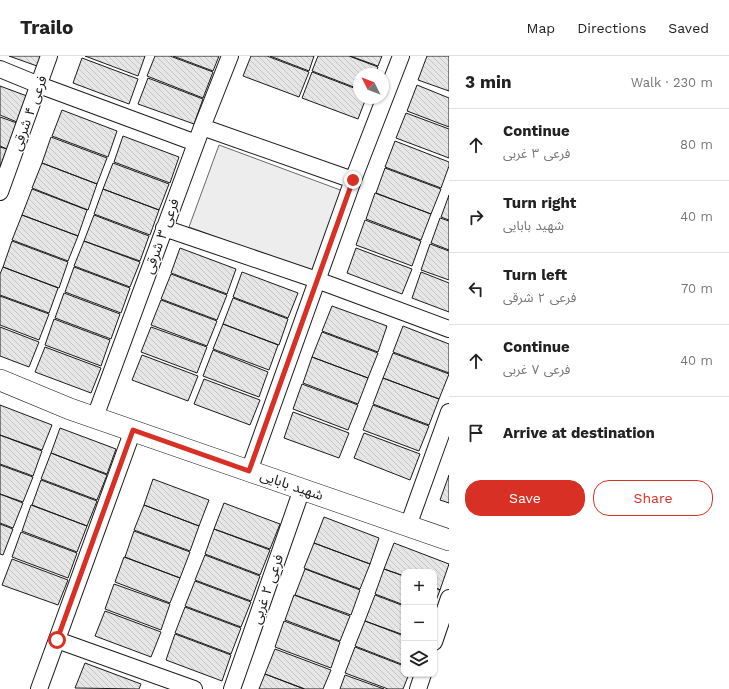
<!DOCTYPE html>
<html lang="en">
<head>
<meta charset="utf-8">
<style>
  body { margin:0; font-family:"Work Sans","Noto Sans Arabic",sans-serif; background:#f6f6f6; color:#222 }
  .controls { position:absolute; right:12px; bottom:12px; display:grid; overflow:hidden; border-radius:8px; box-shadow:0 1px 3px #0004 }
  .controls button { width:36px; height:36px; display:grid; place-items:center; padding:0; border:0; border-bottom:1px solid #e0e0e0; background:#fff; color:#222; font:20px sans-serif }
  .compass { position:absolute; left:353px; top:12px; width:36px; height:36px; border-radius:50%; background:#fff; box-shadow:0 1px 3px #0004; rotate:312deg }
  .stop { position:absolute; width:12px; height:12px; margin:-9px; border:3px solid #d93025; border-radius:50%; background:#fff }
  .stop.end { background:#d93025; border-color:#fff; box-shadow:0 1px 4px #0008 }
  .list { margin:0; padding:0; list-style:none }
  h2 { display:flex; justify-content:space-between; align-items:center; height:52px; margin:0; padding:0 16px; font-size:17px }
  h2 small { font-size:13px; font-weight:400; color:#767676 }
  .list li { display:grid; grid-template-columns:26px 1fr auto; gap:12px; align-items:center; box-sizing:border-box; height:72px; padding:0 16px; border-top:1px solid #e0e0e0 }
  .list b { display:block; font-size:15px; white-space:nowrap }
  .list p { margin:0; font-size:13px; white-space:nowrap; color:#767676 }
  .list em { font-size:13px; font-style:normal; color:#767676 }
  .actions { display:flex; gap:8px; padding:12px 16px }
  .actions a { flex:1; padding:9px 0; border:1px solid #d93025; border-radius:16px; text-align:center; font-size:14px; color:#d93025 }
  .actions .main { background:#d93025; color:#fff }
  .icon { flex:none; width:22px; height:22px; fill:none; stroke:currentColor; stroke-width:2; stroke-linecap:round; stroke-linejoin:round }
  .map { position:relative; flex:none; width:449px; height:633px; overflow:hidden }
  header { display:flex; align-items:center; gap:24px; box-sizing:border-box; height:56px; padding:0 20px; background:#fff; border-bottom:1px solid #e0e0e0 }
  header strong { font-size:19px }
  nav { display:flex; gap:22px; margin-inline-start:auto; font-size:14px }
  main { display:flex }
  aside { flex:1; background:#fff }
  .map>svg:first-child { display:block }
  .green { fill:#ededed; stroke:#6a6a6a }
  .building { fill:url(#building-back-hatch); stroke:#1a1a1a }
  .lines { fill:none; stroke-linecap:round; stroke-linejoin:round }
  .minor-casing { stroke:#1a1a1a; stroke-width:18 }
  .tertiary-casing { stroke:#1a1a1a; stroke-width:22 }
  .minor { stroke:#fff; stroke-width:16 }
  .tertiary { stroke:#fff; stroke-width:21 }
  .route { stroke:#d93025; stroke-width:5 }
  .labels { text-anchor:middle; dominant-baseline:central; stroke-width:3; stroke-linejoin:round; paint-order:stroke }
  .street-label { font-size:14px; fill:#1a1a1a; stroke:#fff }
</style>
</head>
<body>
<header>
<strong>Trailo</strong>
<nav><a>Map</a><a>Directions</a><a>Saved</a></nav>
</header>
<main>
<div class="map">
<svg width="449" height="633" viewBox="0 0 449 633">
  <defs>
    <pattern id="building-back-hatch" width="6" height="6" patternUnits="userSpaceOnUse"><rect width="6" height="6" fill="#e6e6e6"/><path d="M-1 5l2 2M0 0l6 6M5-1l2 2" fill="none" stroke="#c5c5c5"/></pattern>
  </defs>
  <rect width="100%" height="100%" fill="#fff"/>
  <!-- green -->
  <path class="green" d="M219 89 343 135 313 216 189 171Z"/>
  <!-- building -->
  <path class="building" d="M9 0H41L37 10Z
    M85 0H145L138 20Z
    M155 0H170L213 16 203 42 147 20Z
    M173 0H219L213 15Z
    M251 0H267L309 16 299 41 243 20Z
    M270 0H314L309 15Z
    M318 0H349L378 11 375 18H359V33L312 15Z
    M350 0H382L378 10Z
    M427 0H449V35L418 24Z
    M82 2 138 23 129 48 73 27Z
    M312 16 359 34V42H366L358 63 302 42Z
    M148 22 203 43 194 68 138 48Z
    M417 29 449 42V71L407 55Z
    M0 30 27 40 17 66 0 59Z
    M62 54 117 75 108 101 52 80Z
    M406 57 449 73V102L396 82Z
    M0 61 17 67 7 93 0 90Z
    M123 80 179 101 170 127 114 106Z
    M51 81 107 102 97 128 42 107Z
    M395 85 449 106V110L441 132 385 111Z
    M0 91 7 93 0 111Z
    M42 107 97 128 88 154 32 132Z
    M113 107 169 128 159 154 103 133Z
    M385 112 441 133 431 158 376 137Z
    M32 133 87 154 78 180 22 159Z
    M103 133 159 154 150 179 94 158Z
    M375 137 431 158 421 184 366 163Z
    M449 139V164L441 161Z
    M22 159 78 180 68 205 12 184Z
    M94 159 149 180 140 205 84 185Z
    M440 162 449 165V194L431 187Z
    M365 164 421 185 412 210 356 189Z
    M12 185 68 206 59 232 3 211Z
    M84 185 140 206 130 231 74 210Z
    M430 188 449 195V224L421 214Z
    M180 192 236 213 227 238 171 217Z
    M356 192 412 213 402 238 347 217Z
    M3 211 58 232 49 257 0 239V218Z
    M74 211 130 232 121 257 65 236Z
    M242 216 298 237 288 262 233 241Z
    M421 216 449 227V256L412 242Z
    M171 218 227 239 217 264 161 243Z
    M64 237 120 258 111 283 55 262Z
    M0 240 49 258 39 284 0 269Z
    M233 242 288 263 279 289 223 268Z
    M161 244 217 265 207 290 151 269Z
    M332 250 387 270 378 296 322 275Z
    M54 263 110 284 101 310 45 289Z
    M223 268 278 289 269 314 213 293Z
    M403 270 449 288V317L393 296Z
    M0 271 39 286 29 311 0 300Z
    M151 271 207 291 197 317 141 296Z
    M322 276 378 297 368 322 312 301Z
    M45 291 101 312 91 337 35 316Z
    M213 294 268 316 259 341 203 320Z
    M393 297 449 318 439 343 383 322Z
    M142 299 198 320 188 345 132 324Z
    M312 301 368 322 358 348 303 327Z
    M383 322 439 343 429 369 373 348Z
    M204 323 260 344 250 369 194 348Z
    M302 328 358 349 348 374 293 353Z
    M0 349 52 369 42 394 0 379Z
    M373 349 429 370 419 395 363 374Z
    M293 356 349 377 339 402 284 382Z
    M60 372 116 393 107 418 51 397Z
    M364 377 420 398 410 424 354 402Z
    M0 379 42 395 33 420 0 408Z
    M51 397 107 419 97 444 41 423Z
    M0 409 33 421 23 446 0 438Z
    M449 419V447L440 444Z
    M153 423 209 444 199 470 144 449Z
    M41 424 97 445 87 470 32 449Z
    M0 438 23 447 13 472 0 467Z
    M224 447 280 468 270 493 214 473Z
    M31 449 87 470 77 496 22 475Z
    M144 449 199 470 190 495 134 474Z
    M324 461 379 482 370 508 314 487Z
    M0 468 13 473 3 499 0 498Z
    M214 473 270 494 260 519 205 498Z
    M134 475 190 496 180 522 125 501Z
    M21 476 77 497 68 522 12 501Z
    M314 487 370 508 360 533 304 512Z
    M394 487 449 508 440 534 434 531V516H404V520L384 513Z
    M205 499 260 520 251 545 195 524Z
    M124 501 180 522 170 547 115 526Z
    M12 503 68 524 58 549 2 529Z
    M305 513 360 534 351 559 295 539Z
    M384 513 404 520V549L375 538Z
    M195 525 251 546 241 571 185 550Z
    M114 528 170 548 161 574 105 553Z
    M434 531 440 534 434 550Z
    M294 539 350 560 340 585 285 564Z
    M375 539 404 550V579L365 565Z
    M185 551 241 572 231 598 175 577Z
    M105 555 161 576 151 601 95 580Z
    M284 565 340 586 331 612 275 591Z
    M365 565 404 580V609L355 590Z
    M175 578 231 599 222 625 166 604Z
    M355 591 404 610V618H409L403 633H388L345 617Z
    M275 593 331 614 323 633H305L265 618Z
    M85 607 141 628 139 633 75 632Z
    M265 618 304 633H259Z
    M345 619 384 633H340Z"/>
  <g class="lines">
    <defs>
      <path id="minor" d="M0 13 39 29 196 87
        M202 71 353 124
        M0 136 49 0
        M164 172 317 224 449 273
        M95 361 202 71 230 0
        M249 415 353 124 401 0
        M408 470 449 356
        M57 584 194 633
        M434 586 449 542
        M39 633 133 374
        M232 633 302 433
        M418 633 423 618"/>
      <path id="tertiary" d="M0 324 70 353 449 484"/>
    </defs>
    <!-- minor casing -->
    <use href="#minor" class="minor-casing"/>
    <!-- tertiary casing -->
    <use href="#tertiary" class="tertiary-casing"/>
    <!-- minor -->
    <use href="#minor" class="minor"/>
    <!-- tertiary -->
    <use href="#tertiary" class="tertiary"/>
  </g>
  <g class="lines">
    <!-- route -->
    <path class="route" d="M57 584 133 374 249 415 353 124"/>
  </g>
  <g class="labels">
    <!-- street labels -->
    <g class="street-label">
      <text transform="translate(29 57) rotate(-70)">فرعی ۴ شرقی</text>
      <text transform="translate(161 180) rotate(-70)">فرعی ۳ شرقی</text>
      <text transform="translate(292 429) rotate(19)">شهید بابایی</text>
      <text transform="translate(267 533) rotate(-71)">فرعی ۲ غربی</text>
    </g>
  </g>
</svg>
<div class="controls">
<button>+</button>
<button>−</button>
<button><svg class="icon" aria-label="layers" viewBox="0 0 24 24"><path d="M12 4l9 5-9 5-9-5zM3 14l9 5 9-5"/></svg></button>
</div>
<svg class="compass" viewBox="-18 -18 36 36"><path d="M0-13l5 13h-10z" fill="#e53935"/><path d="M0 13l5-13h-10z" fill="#767676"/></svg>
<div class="stop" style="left:57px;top:584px"></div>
<div class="stop end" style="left:353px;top:124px"></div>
</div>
<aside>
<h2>3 min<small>Walk · 230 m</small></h2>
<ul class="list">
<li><svg class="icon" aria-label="ahead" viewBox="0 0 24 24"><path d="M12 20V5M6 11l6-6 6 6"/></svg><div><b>Continue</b><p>فرعی ۳ غربی</p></div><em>80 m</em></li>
<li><svg class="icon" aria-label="right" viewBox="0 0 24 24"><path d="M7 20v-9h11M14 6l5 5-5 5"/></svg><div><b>Turn right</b><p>شهید بابایی</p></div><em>40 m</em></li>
<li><svg class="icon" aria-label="left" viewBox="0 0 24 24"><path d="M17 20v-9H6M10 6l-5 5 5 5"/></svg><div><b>Turn left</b><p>فرعی ۲ شرقی</p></div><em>70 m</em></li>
<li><svg class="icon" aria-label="ahead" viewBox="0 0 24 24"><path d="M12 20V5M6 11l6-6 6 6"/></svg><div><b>Continue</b><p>فرعی ۷ غربی</p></div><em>40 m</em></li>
<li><svg class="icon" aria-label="arrive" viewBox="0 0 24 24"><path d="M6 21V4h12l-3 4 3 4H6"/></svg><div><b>Arrive at destination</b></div></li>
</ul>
<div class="actions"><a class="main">Save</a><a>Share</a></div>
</aside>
</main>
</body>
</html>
